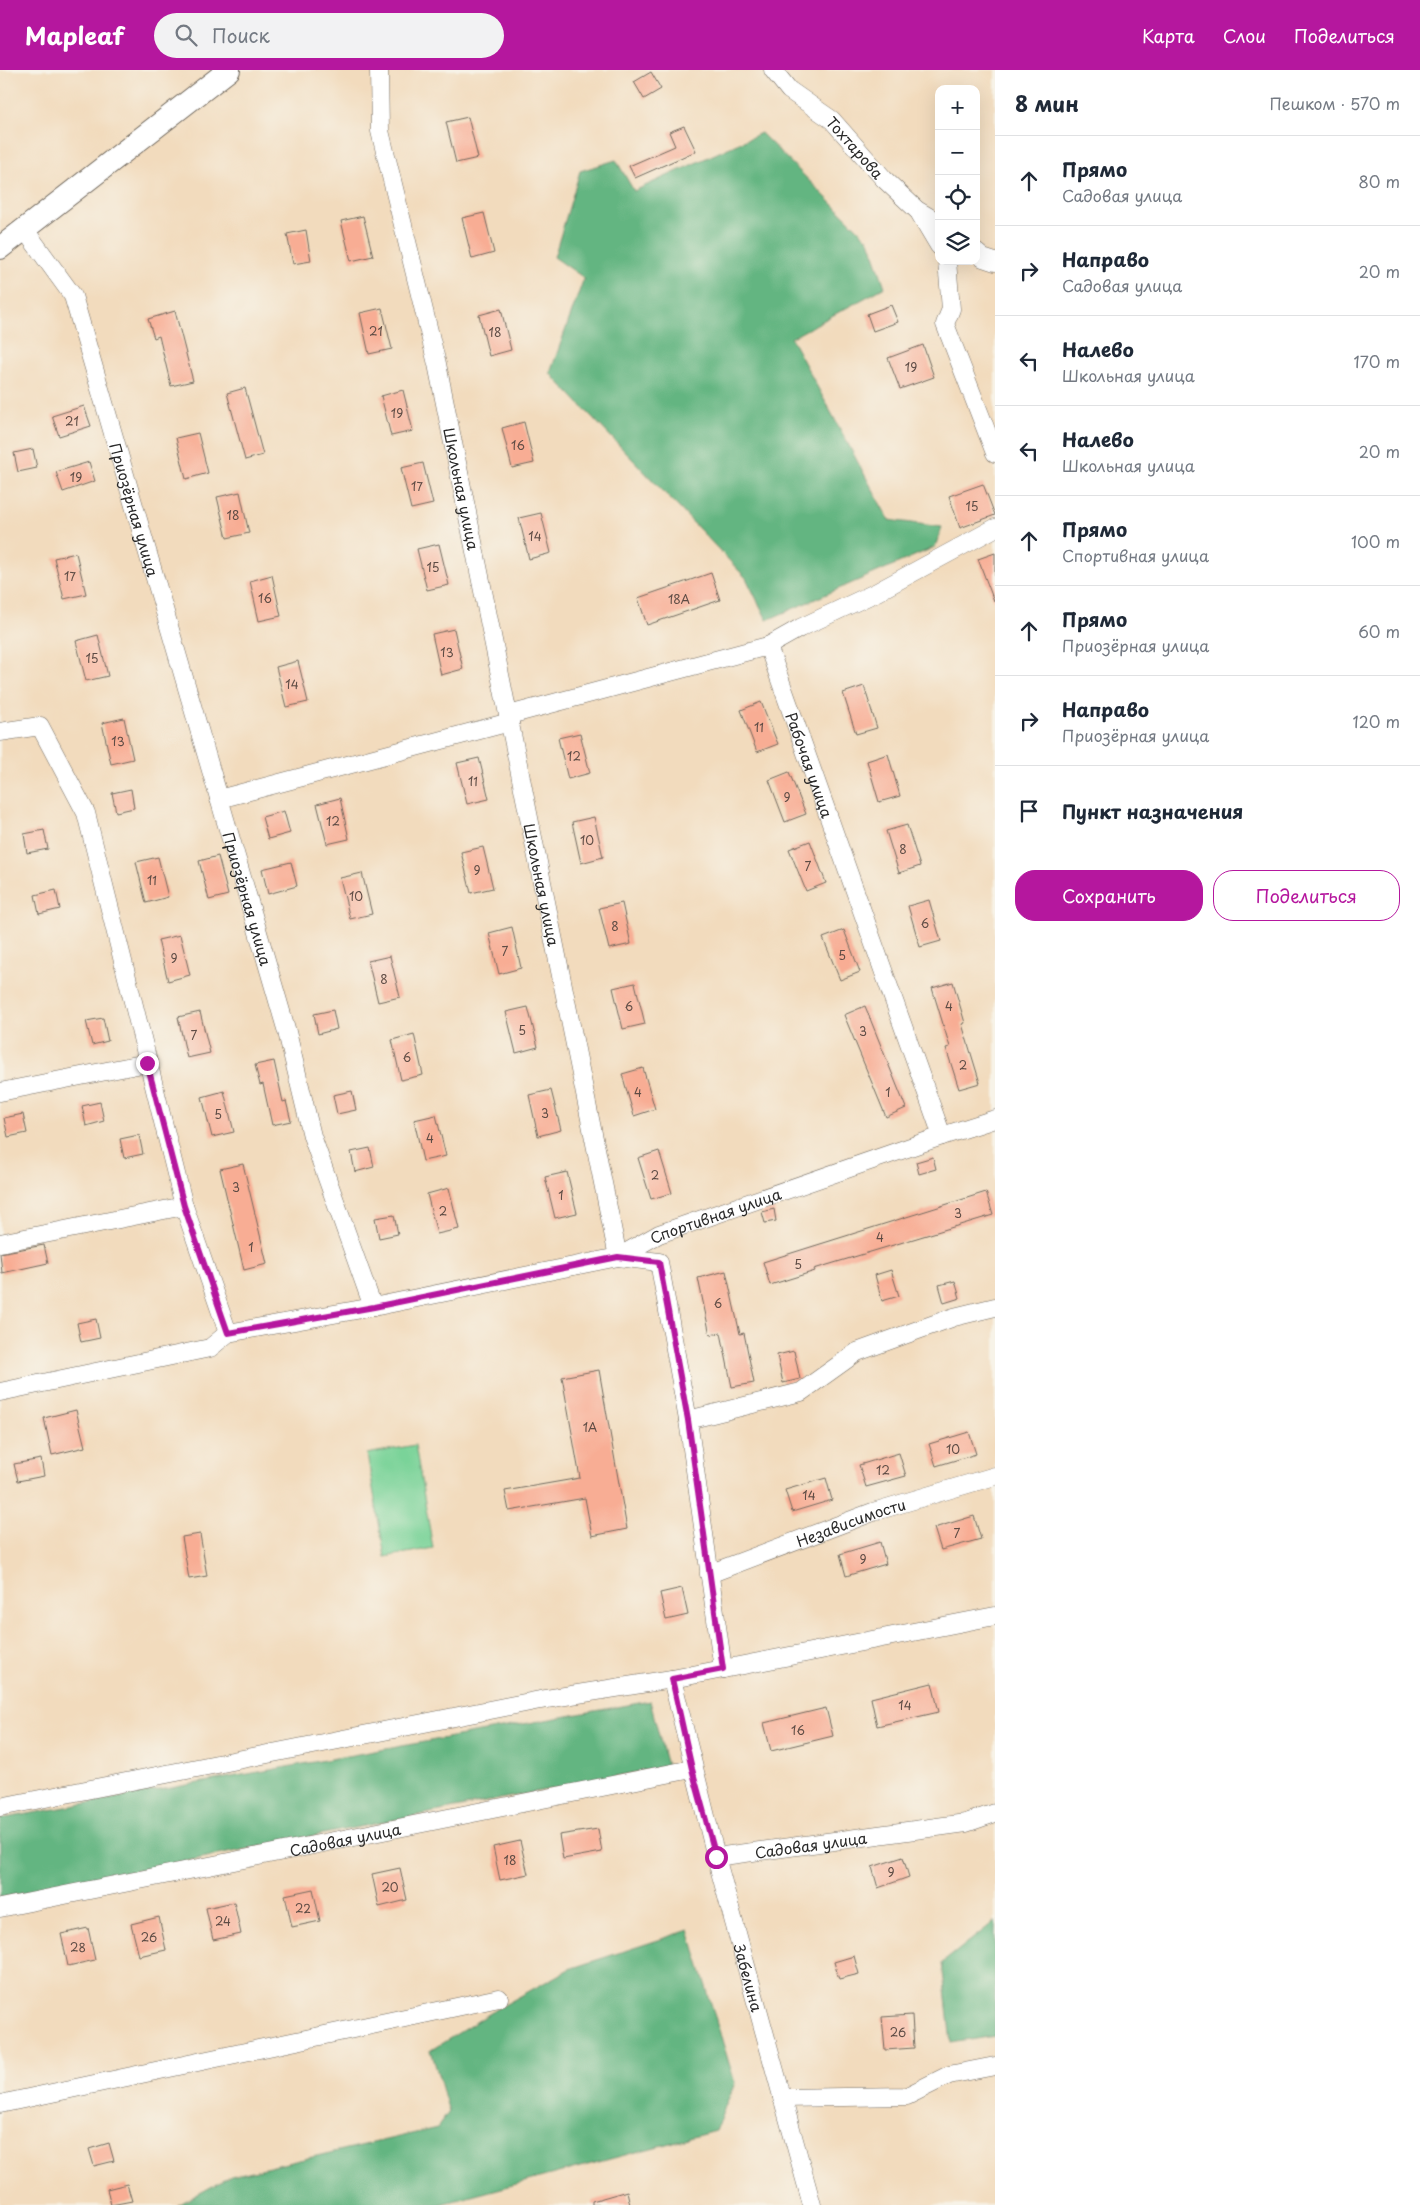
<!DOCTYPE html>
<html lang="ru">
<head>
<meta charset="utf-8">
<style>
  body { margin:0; font-family:"Playpen Sans",sans-serif; background:#f2f2f3; color:#1f2937 }
  .controls { position:absolute; right:15px; top:15px; display:grid; overflow:hidden; border-radius:10px; box-shadow:0 5px 20px #0002 }
  .controls button { width:45px; height:45px; display:grid; place-items:center; padding:0; border:0; border-bottom:1px solid #e0e1e3; background:#fff; color:#1f2937; font:25px sans-serif }
  .stop { position:absolute; width:15px; height:15px; margin:-11px; border:4px solid #b5179e; border-radius:50%; background:#fff }
  .stop.end { background:#b5179e; border-color:#fff; box-shadow:0 1px 5px #0008 }
  .list { margin:0; padding:0; list-style:none }
  h2 { display:flex; justify-content:space-between; align-items:center; height:65px; margin:0; padding:0 20px; font-size:21px }
  h2 small { font-size:16px; font-weight:400; color:#747a83 }
  .list li { display:grid; grid-template-columns:32px 1fr auto; gap:15px; align-items:center; box-sizing:border-box; height:90px; padding:0 20px; border-top:1px solid #e0e1e3 }
  .list b { display:block; font-size:19px; white-space:nowrap }
  .list p { margin:0; font-size:16px; white-space:nowrap; color:#747a83 }
  .list em { font-size:16px; font-style:normal; color:#747a83 }
  .actions { display:flex; gap:10px; padding:15px 20px }
  .actions a { flex:1; padding:11px 0; border:1px solid #b5179e; border-radius:20px; text-align:center; font-size:18px; color:#b5179e }
  .actions .main { background:#b5179e; color:#fff }
  .icon { flex:none; width:28px; height:28px; fill:none; stroke:currentColor; stroke-width:2; stroke-linecap:round; stroke-linejoin:round }
  .map { position:relative; flex:none; width:995px; height:2135px; overflow:hidden }
  header { display:flex; align-items:center; gap:30px; box-sizing:border-box; height:70px; padding:0 25px; background:#b5179e; color:#fff }
  header strong { font-size:24px }
  nav { display:flex; gap:28px; margin-inline-start:auto; font-size:18px }
  .search { width:350px; height:45px; background:#f2f2f3; display:flex; align-items:center; gap:12px; box-sizing:border-box; padding:0 18px; border-radius:28px; color:#747a83; font-size:19px }
  main { display:flex }
  aside { flex:1; background:#fff }
  .map>svg:first-child { display:block }
  .green { fill:#7ad399; stroke:#527f62 }
  .forest { fill:#63b581; stroke:#477056 }
  .building { fill:#f8ad94 }
  .lines { fill:none; stroke-linecap:round; stroke-linejoin:round }
  .minor-casing { stroke:#71695e; stroke-width:19 }
  .major-casing { stroke:#71695e; stroke-width:24 }
  .minor { stroke:#fff; stroke-width:18 }
  .major { stroke:#fff; stroke-width:22 }
  .route { stroke:#b5179e; stroke-width:6 }
  .labels { text-anchor:middle; dominant-baseline:central; stroke-width:4; stroke-linejoin:round; paint-order:stroke }
  .number-label { font-size:12px; fill:#5e4c45 }
  .street-label { font-size:15px; fill:#2b2b2b; stroke:#f7f3e8 }
</style>
</head>
<body>
<header>
<strong>Mapleaf</strong>
<div class="search"><svg class="icon" aria-label="search" viewBox="0 0 24 24"><circle cx="10" cy="10" r="6"/><path d="M15 15l6 6"/></svg>Поиск</div>
<nav><a>Карта</a><a>Слои</a><a>Поделиться</a></nav>
</header>
<main>
<div class="map">
<svg width="995" height="2135" viewBox="0 0 995 2135">
  <rect width="100%" height="100%" fill="#f7f3e8"/>
  <filter id="ink" filterUnits="userSpaceOnUse"><feTurbulence type="fractalNoise" baseFrequency=".02" numOctaves="2"/><feDisplacementMap in="SourceGraphic" scale="10" xChannelSelector="R" yChannelSelector="G"/><feConvolveMatrix kernelMatrix="1 2 1 2 8 2 1 2 1" color-interpolation-filters="sRGB"/></filter>
  <filter id="wash" filterUnits="userSpaceOnUse"><feTurbulence type="fractalNoise" baseFrequency=".0096" numOctaves="4" result="noise"/><feDisplacementMap in="SourceGraphic" scale="20" xChannelSelector="R" yChannelSelector="G"/><feGaussianBlur stdDeviation="1.12" result="paint"/><feColorMatrix in="noise" values="0 0 0 0 0 0 0 0 0 0 0 0 0 0 0 0 0 1.4 0 .05"/><feComposite in="paint" operator="in"/></filter>
  <g filter="url(#wash)">
    <rect width="100%" height="100%" fill="#f2dbbd"/>
    <!-- green -->
    <path class="green" d="M415 1375 433 1478 385 1487 367 1384Z"/>
    <!-- forest -->
    <path class="forest" d="M761 63 869 170 885 217 791 268 889 450 942 457 935 477 767 550 746 508 550 303 584 208 554 187 580 101 616 90 634 121Z
      M650 1631 667 1696 0 1828V1749Z
      M995 1851V1966L951 1973 942 1893Z
      M689 1860 735 2013 715 2061 438 2135H178L231 2106 437 2058 449 2042 431 1980 497 1939 569 1899Z"/>
    <g id="blocks">
      <!-- building -->
      <path class="building" d="M651 2 661 19 644 29 634 12Z
        M468 47 478 88 456 93 446 52Z
        M684 56 696 81 635 108 629 96 675 76 669 62Z
        M484 143 494 183 472 189 462 148Z
        M363 146 373 186 351 191 341 151Z
        M306 160 311 191 293 194 287 164Z
        M891 235 898 252 873 261 867 244Z
        M382 238 392 279 369 284 360 243Z
        M501 239 511 280 489 286 479 245Z
        M175 241 193 311 171 316 159 266 154 268 148 249Z
        M923 275 934 307 900 319 888 288Z
        M245 318 263 385 245 390 227 323Z
        M403 320 413 361 391 366 381 326Z
        M84 336 91 356 59 366 52 346Z
        M524 352 534 393 512 398 502 358Z
        M198 363 208 403 186 409 176 368Z
        M33 379 37 398 18 402 14 383Z
        M89 392 95 411 63 422 56 402Z
        M423 393 433 434 411 439 401 398Z
        M983 414 995 445 960 458 949 426Z
        M240 422 249 463 227 468 217 427Z
        M541 443 551 483 529 489 519 448Z
        M439 474 449 515 427 520 417 479Z
        M76 483 86 524 64 529 54 488Z
        M995 483V531H994L978 489Z
        M711 503 720 530 647 555 638 528Z
        M272 505 281 546 259 551 250 511Z
        M454 559 463 599 441 605 432 564Z
        M98 565 108 606 86 611 76 571Z
        M298 591 308 632 286 637 276 597Z
        M864 616 877 658 856 664 843 623Z
        M761 632 778 674 757 682 741 640Z
        M124 648 133 689 111 694 102 653Z
        M580 663 590 703 568 709 558 668Z
        M888 684 900 726 879 732 867 691Z
        M479 688 489 729 467 734 457 693Z
        M789 702 806 744 785 752 769 710Z
        M131 719 134 738 116 742 112 723Z
        M340 728 349 769 327 774 317 734Z
        M284 741 290 763 268 769 262 747Z
        M594 747 603 787 581 793 572 752Z
        M907 755 920 796 899 803 886 761Z
        M44 760 48 779 27 783 24 764Z
        M810 771 826 813 806 821 789 779Z
        M483 777 493 818 471 823 461 782Z
        M218 786 228 825 209 830 199 791Z
        M158 787 168 827 146 833 136 792Z
        M291 792 297 816 268 824 262 799Z
        M362 803 372 844 350 849 340 808Z
        M56 820 60 839 39 844 35 825Z
        M929 830 941 871 920 877 908 836Z
        M622 833 631 874 609 879 599 838Z
        M512 857 521 898 499 904 489 863Z
        M844 860 860 902 840 910 823 868Z
        M180 865 190 905 168 911 158 870Z
        M390 886 400 927 378 932 368 891Z
        M953 912 965 953 962 954 980 1013 959 1019 946 978 950 977 932 918Z
        M635 913 645 954 623 959 613 918Z
        M865 936 906 1038 886 1047 844 945Z
        M528 937 538 977 516 983 506 942Z
        M333 940 337 959 318 964 314 944Z
        M200 942 210 983 187 988 178 947Z
        M103 948 108 971 92 975 86 951Z
        M414 964 423 1005 401 1010 392 970Z
        M274 991 283 1032 286 1031 291 1051 272 1055 263 1014 260 1015 255 995Z
        M643 998 655 1039 634 1046 622 1004Z
        M551 1020 561 1060 538 1066 529 1025Z
        M224 1021 234 1062 212 1067 202 1027Z
        M352 1021 356 1040 337 1044 333 1025Z
        M100 1032 104 1051 86 1056 82 1036Z
        M23 1044 27 1063 8 1067 4 1048Z
        M436 1045 446 1086 423 1091 414 1050Z
        M139 1065 143 1084 124 1088 120 1069Z
        M370 1078 374 1097 355 1102 351 1082Z
        M659 1081 672 1123 651 1129 638 1088Z
        M933 1087 936 1099 919 1104 916 1092Z
        M243 1094 267 1194 244 1200 220 1099Z
        M567 1102 577 1143 555 1148 545 1107Z
        M449 1118 459 1159 437 1164 427 1124Z
        M986 1122 993 1145 814 1199 815 1201 770 1215 763 1192Z
        M774 1139 776 1151 765 1153 762 1142Z
        M394 1145 398 1164 379 1168 375 1148Z
        M44 1175 48 1193 2 1203 0 1183Z
        M891 1200 899 1226 882 1231 875 1205Z
        M726 1201 740 1264 744 1263 754 1313 732 1317 721 1263 710 1265 698 1208Z
        M955 1211 960 1228 944 1233 939 1215Z
        M96 1249 100 1268 81 1272 77 1253Z
        M794 1281 800 1309 783 1313 777 1285Z
        M599 1300 627 1459 592 1466 585 1428 509 1441 505 1421 580 1408 562 1307Z
        M76 1340 85 1377 52 1385 44 1348Z
        M969 1362 976 1384 936 1396 929 1374Z
        M899 1383 906 1406 866 1417 859 1395Z
        M41 1389 44 1406 18 1411 14 1394Z
        M826 1408 832 1430 792 1442 785 1420Z
        M974 1446 981 1469 941 1480 934 1458Z
        M200 1464 207 1506 189 1509 182 1467Z
        M880 1472 886 1494 846 1506 840 1484Z
        M682 1518 688 1545 666 1550 660 1523Z
        M932 1613 939 1642 877 1656 871 1628Z
        M826 1638 833 1666 771 1681 764 1653Z
        M598 1759 602 1782 563 1789 559 1765Z
        M520 1771 528 1804 500 1810 493 1777Z
        M903 1787 909 1807 878 1818 872 1797Z
        M400 1798 407 1830 379 1837 372 1804Z
        M313 1819 320 1851 292 1857 285 1825Z
        M234 1832 241 1864 213 1870 206 1838Z
        M159 1847 166 1880 139 1886 131 1854Z
        M88 1858 95 1890 68 1896 61 1864Z
        M854 1886 859 1904 839 1909 834 1892Z
        M912 1945 914 1978 885 1980 882 1947Z
        M109 2073 114 2091 94 2096 89 2079Z
        M127 2114 132 2131 111 2135 107 2119Z
        M627 2121 630 2135H592V2131Z"/>
    </g>
  </g>
  <g filter="url(#ink)">
    <use href="#blocks" fill-opacity="0" stroke="#71695e" stroke-width="1"/>
    <g class="lines">
      <defs>
        <g id="minor">
          <path id="s1" d="M379 0 380 61 437 294 618 1187 659 1192 688 1350 723 1599"/>
          <path id="s2" d="M773 0 789 20 832 50 884 109 917 140 939 153"/>
          <path d="M920 144 939 176"/>
          <path id="s3" d="M25 160 73 226 287 962 312 1066 373 1237"/>
          <path d="M976 182 983 188 995 192"/>
          <path d="M947 191 951 239 945 254 995 383"/>
          <path d="M768 576 800 558 877 522 995 458"/>
          <path id="s4" d="M509 645 768 576 942 1066"/>
          <path id="s5" d="M0 662 40 656 86 743 184 1136 228 1263 373 1237 618 1187 659 1164 942 1066 995 1049"/>
          <path d="M219 729 510 652"/>
          <path d="M0 1022 147 993"/>
          <path d="M0 1173 184 1136"/>
          <path d="M0 1322 210 1278 228 1263"/>
          <path d="M688 1350 801 1322 857 1282 954 1247 995 1237"/>
          <path id="s6" d="M709 1504 873 1442 995 1406"/>
          <path id="s7" d="M672 1609 716 1787 966 1753 995 1743"/>
          <path d="M0 1737 540 1630 672 1609 995 1546"/>
          <path id="s8" d="M716 1787 812 2135"/>
          <path id="s9" d="M0 1838 692 1699"/>
          <path d="M782 2028 907 2026 949 2005 995 1996"/>
          <path d="M0 2034 499 1928"/>
        </g>
        <path id="major" d="M0 178 229 0"/>
      </defs>
      <!-- minor casing -->
      <use href="#minor" class="minor-casing"/>
      <!-- major casing -->
      <use href="#major" class="major-casing"/>
      <!-- minor -->
      <use href="#minor" class="minor"/>
      <!-- major -->
      <use href="#major" class="major"/>
    </g>
  </g>
  <g class="lines" filter="url(#ink)">
    <!-- route -->
    <path class="route" d="M147 993 184 1136 228 1263 374 1237 618 1187 659 1192 688 1350 723 1599 672 1609 692 1699 716 1787"/>
  </g>
  <g class="labels">
    <!-- number labels -->
    <g class="number-label">
      <text x="376" y="261">21</text>
      <text x="495" y="262">18</text>
      <text x="911" y="297">19</text>
      <text x="397" y="343">19</text>
      <text x="72" y="351">21</text>
      <text x="518" y="375">16</text>
      <text x="76" y="407">19</text>
      <text x="417" y="416">17</text>
      <text x="972" y="436">15</text>
      <text x="233" y="445">18</text>
      <text x="535" y="466">14</text>
      <text x="433" y="497">15</text>
      <text x="70" y="506">17</text>
      <text x="265" y="528">16</text>
      <text x="679" y="529">18А</text>
      <text x="447" y="582">13</text>
      <text x="92" y="588">15</text>
      <text x="292" y="614">14</text>
      <text x="759" y="657">11</text>
      <text x="118" y="671">13</text>
      <text x="574" y="686">12</text>
      <text x="473" y="711">11</text>
      <text x="787" y="727">9</text>
      <text x="333" y="751">12</text>
      <text x="587" y="770">10</text>
      <text x="903" y="779">8</text>
      <text x="808" y="796">7</text>
      <text x="477" y="800">9</text>
      <text x="152" y="810">11</text>
      <text x="356" y="826">10</text>
      <text x="925" y="853">6</text>
      <text x="615" y="856">8</text>
      <text x="505" y="881">7</text>
      <text x="842" y="885">5</text>
      <text x="174" y="888">9</text>
      <text x="384" y="909">8</text>
      <text x="629" y="936">6</text>
      <text x="949" y="936">4</text>
      <text x="522" y="960">5</text>
      <text x="863" y="961">3</text>
      <text x="194" y="965">7</text>
      <text x="407" y="987">6</text>
      <text x="963" y="995">2</text>
      <text x="638" y="1022">4</text>
      <text x="888" y="1022">1</text>
      <text x="545" y="1043">3</text>
      <text x="218" y="1044">5</text>
      <text x="430" y="1068">4</text>
      <text x="655" y="1105">2</text>
      <text x="236" y="1117">3</text>
      <text x="561" y="1125">1</text>
      <text x="443" y="1141">2</text>
      <text x="958" y="1143">3</text>
      <text x="880" y="1167">4</text>
      <text x="251" y="1177">1</text>
      <text x="798" y="1194">5</text>
      <text x="718" y="1233">6</text>
      <text x="590" y="1357">1А</text>
      <text x="953" y="1379">10</text>
      <text x="883" y="1400">12</text>
      <text x="809" y="1425">14</text>
      <text x="957" y="1463">7</text>
      <text x="863" y="1489">9</text>
      <text x="905" y="1635">14</text>
      <text x="798" y="1660">16</text>
      <text x="510" y="1790">18</text>
      <text x="891" y="1802">9</text>
      <text x="390" y="1817">20</text>
      <text x="303" y="1838">22</text>
      <text x="223" y="1851">24</text>
      <text x="149" y="1867">26</text>
      <text x="78" y="1877">28</text>
      <text x="898" y="1962">26</text>
    </g>
    <!-- street labels -->
    <g class="street-label">
      <text stroke="none"><textPath href="#s2" startOffset="114">Тохтарова</textPath></text>
      <text stroke="none"><textPath href="#s1" startOffset="428">Школьная улица</textPath></text>
      <text stroke="none"><textPath href="#s3" startOffset="304">Приозёрная улица</textPath></text>
      <text stroke="none"><textPath href="#s4" startOffset="394">Рабочая улица</textPath></text>
      <text stroke="none"><textPath href="#s1" startOffset="832">Школьная улица</textPath></text>
      <text stroke="none"><textPath href="#s3" startOffset="709">Приозёрная улица</textPath></text>
      <text stroke="none"><textPath href="#s5" startOffset="1182">Спортивная улица</textPath></text>
      <text stroke="none"><textPath href="#s6" startOffset="151">Независимости</textPath></text>
      <text stroke="none"><textPath href="#s9" startOffset="352">Садовая улица</textPath></text>
      <text stroke="none"><textPath href="#s7" startOffset="279">Садовая улица</textPath></text>
      <text stroke="none"><textPath href="#s8" startOffset="125">Забелина</textPath></text>
    </g>
  </g>
</svg>
<div class="controls">
<button>+</button>
<button>−</button>
<button><svg class="icon" aria-label="locate" viewBox="0 0 24 24"><circle cx="12" cy="12" r="6"/><path d="M12 2v4M12 18v4M2 12h4M18 12h4"/></svg></button>
<button><svg class="icon" aria-label="layers" viewBox="0 0 24 24"><path d="M12 4l9 5-9 5-9-5zM3 14l9 5 9-5"/></svg></button>
</div>
<div class="stop" style="left:716px;top:1787px"></div>
<div class="stop end" style="left:147px;top:993px"></div>
</div>
<aside>
<h2>8 мин<small>Пешком · 570 m</small></h2>
<ul class="list">
<li><svg class="icon" aria-label="ahead" viewBox="0 0 24 24"><path d="M12 20V5M6 11l6-6 6 6"/></svg><div><b>Прямо</b><p>Садовая улица</p></div><em>80 m</em></li>
<li><svg class="icon" aria-label="right" viewBox="0 0 24 24"><path d="M7 20v-9h11M14 6l5 5-5 5"/></svg><div><b>Направо</b><p>Садовая улица</p></div><em>20 m</em></li>
<li><svg class="icon" aria-label="left" viewBox="0 0 24 24"><path d="M17 20v-9H6M10 6l-5 5 5 5"/></svg><div><b>Налево</b><p>Школьная улица</p></div><em>170 m</em></li>
<li><svg class="icon" aria-label="left" viewBox="0 0 24 24"><path d="M17 20v-9H6M10 6l-5 5 5 5"/></svg><div><b>Налево</b><p>Школьная улица</p></div><em>20 m</em></li>
<li><svg class="icon" aria-label="ahead" viewBox="0 0 24 24"><path d="M12 20V5M6 11l6-6 6 6"/></svg><div><b>Прямо</b><p>Спортивная улица</p></div><em>100 m</em></li>
<li><svg class="icon" aria-label="ahead" viewBox="0 0 24 24"><path d="M12 20V5M6 11l6-6 6 6"/></svg><div><b>Прямо</b><p>Приозёрная улица</p></div><em>60 m</em></li>
<li><svg class="icon" aria-label="right" viewBox="0 0 24 24"><path d="M7 20v-9h11M14 6l5 5-5 5"/></svg><div><b>Направо</b><p>Приозёрная улица</p></div><em>120 m</em></li>
<li><svg class="icon" aria-label="arrive" viewBox="0 0 24 24"><path d="M6 21V4h12l-3 4 3 4H6"/></svg><div><b>Пункт назначения</b></div></li>
</ul>
<div class="actions"><a class="main">Сохранить</a><a>Поделиться</a></div>
</aside>
</main>
</body>
</html>
